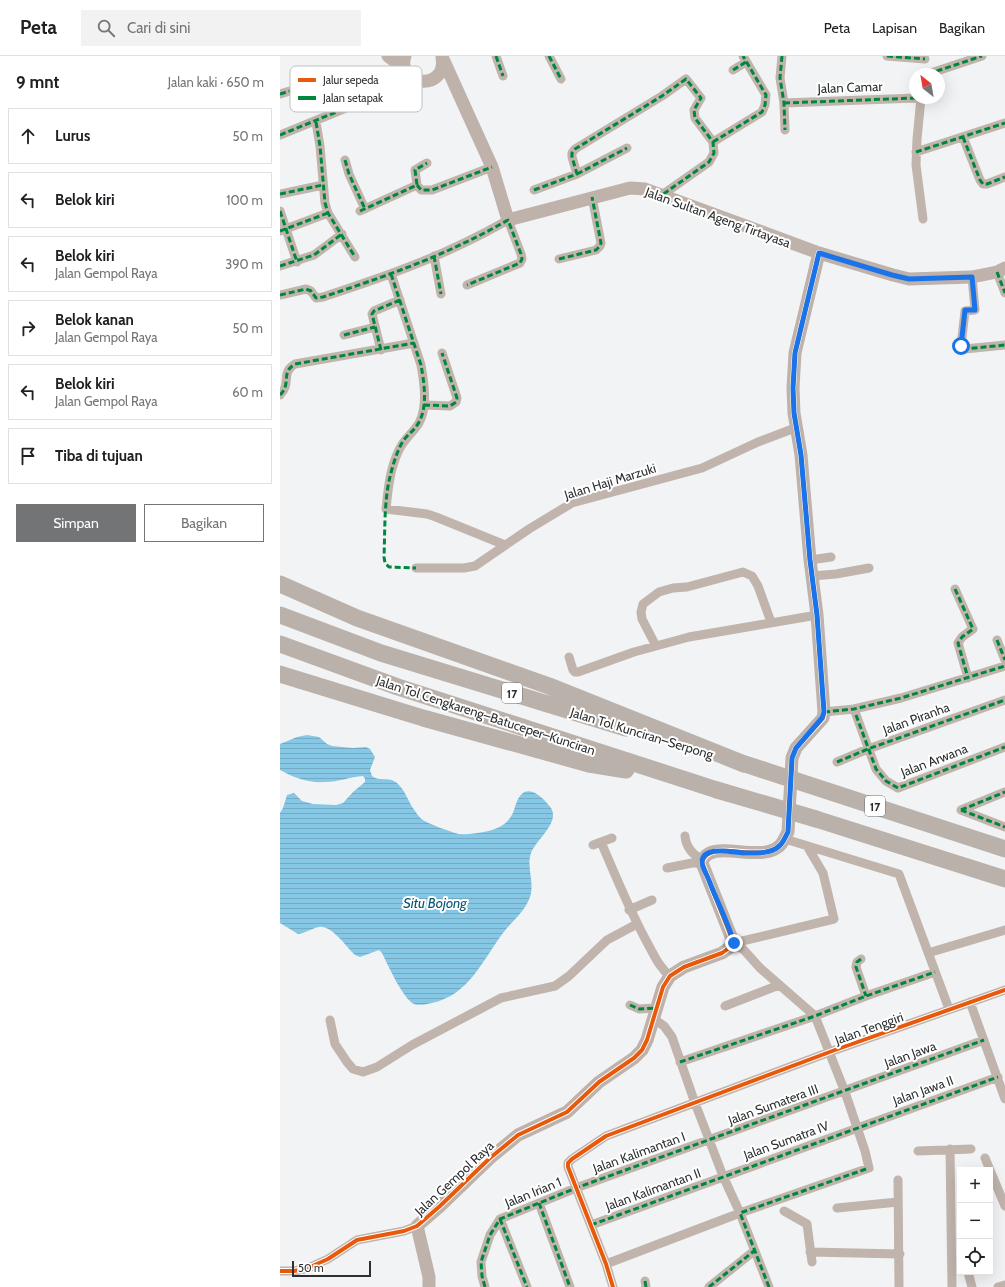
<!DOCTYPE html>
<html lang="id">
<head>
<meta charset="utf-8">
<style>
  body { margin:0; font-family:Cabin,sans-serif; background:#f2f2f2; color:#202124 }
  .controls { position:absolute; right:12px; bottom:12px; display:grid; overflow:hidden; border-radius:0px; box-shadow:0 4px 16px #0002 }
  .controls button { width:36px; height:36px; display:grid; place-items:center; padding:0; border:0; border-bottom:1px solid #e0e0e0; background:#fff; color:#202124; font:20px sans-serif }
  .compass { position:absolute; left:629px; top:12px; width:36px; height:36px; border-radius:50%; background:#fff; box-shadow:0 4px 16px #0002; rotate:329deg }
  .scale { position:absolute; left:12px; bottom:10px; width:79px; box-sizing:border-box; padding-left:4px; border:2px solid #2d2f30; border-top:0; font-size:11px; line-height:14px; white-space:nowrap; color:#2d2f30; -webkit-text-stroke:3px #fff; paint-order:stroke }
  .stop { position:absolute; width:12px; height:12px; margin:-9px; border:3px solid #1a73e8; border-radius:50%; background:#fff }
  .stop.end { background:#1a73e8; border-color:#fff; box-shadow:0 1px 4px #0008 }
  .list { margin:0; padding:0; list-style:none }
  h2 { display:flex; justify-content:space-between; align-items:center; height:52px; margin:0; padding:0 16px; font-size:17px }
  h2 small { font-size:13px; font-weight:400; color:#757577 }
  .list li { display:grid; grid-template-columns:26px 1fr auto; gap:12px; align-items:center; box-sizing:border-box; height:56px; margin:0 8px 8px; padding:0 8px; border:1px solid #e0e0e0; border-radius:0px }
  .list b { display:block; font-size:15px; white-space:nowrap }
  .list p { margin:0; font-size:13px; white-space:nowrap; color:#757577 }
  .list em { font-size:13px; font-style:normal; color:#757577 }
  .actions { display:flex; gap:8px; padding:12px 16px }
  .actions a { flex:1; padding:9px 0; border:1px solid #727475; border-radius:0px; text-align:center; font-size:14px; color:#727475 }
  .actions .main { background:#727475; color:#fff }
  .icon { flex:none; width:22px; height:22px; fill:none; stroke:currentColor; stroke-width:2; stroke-linecap:round; stroke-linejoin:round }
  .map { position:relative; flex:none; width:725px; height:1231px; overflow:hidden }
  header { display:flex; align-items:center; gap:24px; box-sizing:border-box; height:56px; padding:0 20px; background:#fff; border-bottom:1px solid #e0e0e0 }
  header strong { font-size:19px }
  nav { display:flex; gap:22px; margin-inline-start:auto; font-size:14px }
  .search { width:280px; height:36px; background:#f2f2f2; display:flex; align-items:center; gap:10px; box-sizing:border-box; padding:0 14px; border-radius:0px; color:#757577; font-size:15px }
  main { display:flex }
  aside { flex:1; background:#fff }
  .map>svg:first-child { display:block }
  .water { fill:url(#water-rules) }
  .lines { fill:none; stroke-linecap:round; stroke-linejoin:round }
  .street { stroke:#c0b4ac; stroke-width:9 }
  .secondary { stroke:#beb2aa; stroke-width:13 }
  .highway { stroke:#bab2aa; stroke-width:17 }
  .highway-bridge { stroke:#bab2aa; stroke-width:17 }
  .quiet { stroke:#00873e; stroke-width:3; stroke-dasharray:6 3; stroke-linecap:butt }
  .cycleway-casing { stroke:#fff; stroke-width:6 }
  .cycleway { stroke:#e8590c; stroke-width:4 }
  .route { stroke:#1a73e8; stroke-width:5 }
  .labels { text-anchor:middle; dominant-baseline:central; stroke-width:4; stroke-linejoin:round; paint-order:stroke }
  .shield { fill:#fff; stroke:#6c6d6e; stroke-width:1 }
  .shield-label { font-size:12px; font-weight:bold; fill:#2d2f30 }
  .street-label { font-size:13px; fill:#2d2f30; stroke:#fff }
  .water-label { font-size:14px; font-style:italic; fill:#085673; stroke:#fff }
  .key { fill:#fff; stroke:#c0c1c1; stroke-width:1 }
  .key-label { font-size:11px; fill:#2d2f30 }
</style>
</head>
<body>
<header>
<strong>Peta</strong>
<div class="search"><svg class="icon" aria-label="search" viewBox="0 0 24 24"><circle cx="10" cy="10" r="6"/><path d="M15 15l6 6"/></svg>Cari di sini</div>
<nav><a>Peta</a><a>Lapisan</a><a>Bagikan</a></nav>
</header>
<main>
<aside>
<h2>9 mnt<small>Jalan kaki · 650 m</small></h2>
<ul class="list">
<li><svg class="icon" aria-label="ahead" viewBox="0 0 24 24"><path d="M12 20V5M6 11l6-6 6 6"/></svg><div><b>Lurus</b></div><em>50 m</em></li>
<li><svg class="icon" aria-label="left" viewBox="0 0 24 24"><path d="M17 20v-9H6M10 6l-5 5 5 5"/></svg><div><b>Belok kiri</b></div><em>100 m</em></li>
<li><svg class="icon" aria-label="left" viewBox="0 0 24 24"><path d="M17 20v-9H6M10 6l-5 5 5 5"/></svg><div><b>Belok kiri</b><p>Jalan Gempol Raya</p></div><em>390 m</em></li>
<li><svg class="icon" aria-label="right" viewBox="0 0 24 24"><path d="M7 20v-9h11M14 6l5 5-5 5"/></svg><div><b>Belok kanan</b><p>Jalan Gempol Raya</p></div><em>50 m</em></li>
<li><svg class="icon" aria-label="left" viewBox="0 0 24 24"><path d="M17 20v-9H6M10 6l-5 5 5 5"/></svg><div><b>Belok kiri</b><p>Jalan Gempol Raya</p></div><em>60 m</em></li>
<li><svg class="icon" aria-label="arrive" viewBox="0 0 24 24"><path d="M6 21V4h12l-3 4 3 4H6"/></svg><div><b>Tiba di tujuan</b></div></li>
</ul>
<div class="actions"><a class="main">Simpan</a><a>Bagikan</a></div>
</aside>
<div class="map">
<svg width="725" height="1231" viewBox="0 0 725 1231">
  <defs>
    <pattern id="water-rules" width="6" height="5" patternUnits="userSpaceOnUse"><rect width="6" height="5" fill="#85c7e5"/><path d="M0 2.5h6" fill="none" stroke="#73abc5"/></pattern>
  </defs>
  <rect width="100%" height="100%" fill="#f1f3f5"/>
  <!-- water -->
  <path class="water" d="M27 679 39 681 47 688 52 690 73 692 86 691 90 693 95 701 90 714 92 720C99 726 109 720 117 727 126 735 128 746 135 755 137 758 140 762 143 764 147 767 175 778 180 778 187 779 196 777 204 776 213 774 224 771 230 762 235 756 235 746 240 740 250 727 265 744 271 752 280 767 256 784 251 797 246 811 255 826 250 841 244 857 232 865 223 877 202 905 189 939 152 947 147 948 139 950 134 948 123 943 108 909 102 897L99 894 80 901 75 899C66 891 52 869 39 871 32 872 26 877 18 878L0 867V757L3 752 7 739 14 737 22 745 33 748 56 749 63 747 73 736 85 726V723L83 720C70 721 58 726 45 726 29 727 14 722 0 714V688L17 681Z"/>
  <g class="lines">
    <!-- street -->
    <path class="street" d="M216 0 223 20
      M269 0 281 23
      M502 0 500 22 504 47 505 74
      M607 0 645 3
      M453 14 466 6
      M648 18 702 0
      M60 20 75 15 77 17 88 43
      M0 38 60 20 72 50
      M641 42 637 83 636 109 643 163
      M504 47 636 42
      M36 66 40 90 45 147 48 157 75 201
      M0 79 88 43 131 22
      M683 81 700 124 703 128H707L725 121
      M433 86 482 56 485 49 486 39 463 0
      M636 96 725 67
      M65 104 69 118 85 153
      M297 118 347 92
      M137 129 141 134H152L212 111
      M254 134 297 118 292 101V97L295 93 382 40 406 23 421 42 414 54 415 62 433 86 434 97 429 106 382 139
      M0 138 43 129
      M0 155 17 206
      M80 155 137 129 135 114 147 107
      M0 175 48 157
      M154 200 161 238
      M279 203 316 194 320 190 321 187 312 141
      M0 210 34 199 62 178
      M717 216 725 237
      M111 218 141 309C144 326 148 351 139 367 133 377 124 383 119 394 110 412 108 433 106 453L147 458 156 461 225 489
      M692 221 695 254 685 255 681 290 685 293 725 289
      M0 239 26 233 31 235 36 242 43 241C91 225 139 209 184 187 199 180 214 172 228 164L241 198 242 203 240 207 187 229
      M64 279 95 271
      M101 294 92 258 94 255 120 244
      M0 339C12 327 0 317 15 308L134 287
      M144 349 170 350 176 346 177 342 162 297
      M530 504 551 501
      M136 512H184L195 510 249 473 292 447 422 412 478 386 515 372
      M532 520 556 518 589 512
      M675 533 693 573 682 581 678 587 688 622
      M717 584 725 604
      M376 590 362 563 361 556 363 548 379 536 393 532 407 531 463 516 472 520 478 530 491 566
      M289 601 293 614 295 616H298L354 596 409 581 537 559
      M574 653 596 713 606 725 618 732 725 691
      M544 656 574 653 621 642 725 610
      M557 706 588 693 725 644
      M681 754 725 736
      M681 754 725 771
      M405 780C406 791 413 799 423 804
      M505 783 619 818 669 953
      M321 786C336 821 350 856 369 890 375 901 380 912 390 920
      M313 789 332 782
      M387 812 412 807H422
      M349 854 372 844
      M454 887 554 863 543 817 527 790
      M648 897 725 874
      M581 903 577 906 576 911 586 940
      M690 946 725 1043
      M350 949 359 953 377 952
      M445 950 499 929
      M374 963 384 970 392 981 415 1047 443 1120 460 1157 489 1231
      M50 964 55 988 67 1006 73 1013 83 1016 97 1011 132 989 221 942 275 930 289 920 327 884 357 868
      M400 1006 535 960 586 940 655 916
      M670 1093 672 1231
      M638 1095 691 1093
      M705 1102 725 1150
      M618 1124 619 1231
      M259 1147 290 1231
      M557 1152 618 1146
      M504 1155 527 1168 532 1206
      M220 1163 247 1231
      M311 1169 718 1021
      M530 1196 620 1198
      M326 1208 460 1157 589 1112 585 1095 565 1036 535 960 480 912 463 893 453 889
      M0 1215H14L28 1212 48 1203 77 1184 124 1175 137 1170
      M688 1216 692 1231
      M365 1225 366 1231
      M205 1231 202 1220 201 1206 210 1179 220 1163 296 1132 704 984
      M333 1231 326 1208 288 1111V1107L292 1103 326 1080 555 994 725 934
      M429 1231 474 1195
      M718 1231 725 1229"/>
    <!-- secondary -->
    <path class="secondary" d="M108 0 124 12
      M125 0C115 31 168 36 162 1
      M163 3 212 111 228 164 350 132 365 133 539 197 613 219 629 223 692 221 717 216 725 212
      M149 1231V1221L137 1170 160 1150 210 1102 238 1079 287 1056 319 1026 354 1002 362 994 367 984 383 931 390 920 404 911 442 897 453 889 452 883 422 807C428 781 478 807 498 791 503 788 505 781 508 776L512 702 516 692 543 662 544 656 537 559 530 504 521 399 514 357 513 332 515 297 539 197"/>
    <!-- highway -->
    <path class="highway" d="M0 528 77 562 269 630 464 708
      M0 559 101 597 346 672
      M0 588 118 631 437 734
      M0 618 143 662 309 708 346 714
      M536 763 725 823"/>
    <!-- highway-bridge -->
    <path class="highway-bridge" d="M465 708 725 793
      M437 734 536 763"/>
    <!-- quiet -->
    <path class="quiet" d="M216 0 223 20
      M269 0 281 23
      M502 0 500 22 504 47 505 74
      M607 0 645 3
      M453 14 466 6
      M648 18 702 0
      M60 20 75 15 77 17 88 43
      M0 38 60 20 72 50
      M504 47 636 42
      M36 66 40 90 45 147 48 157 75 201
      M0 79 88 43 131 22
      M683 81 700 124 703 128H707L725 121
      M433 86 482 56 485 49 486 39 463 0
      M636 96 725 67
      M65 104 69 118 85 153
      M297 118 347 92
      M137 129 141 134H152L212 111
      M254 134 297 118 292 101V97L295 93 382 40 406 23 421 42 414 54 415 62 433 86 434 97 429 106 382 139
      M0 138 43 129
      M0 155 17 206
      M80 155 137 129 135 114 147 107
      M0 175 48 157
      M154 200 161 238
      M279 203 316 194 320 190 321 187 312 141
      M0 210 34 199 62 178
      M717 216 725 237
      M111 218 141 309C144 326 148 350 139 366 135 374 128 378 123 385 116 397 112 412 109 425 104 450 105 476 104 501L105 507 109 511 136 512
      M692 221 695 254 685 255 681 290 685 293 725 289
      M0 239 26 233 31 235 36 242 43 241C91 225 139 209 184 187 199 180 214 172 228 164L241 198 242 203 240 207 187 229
      M64 279 95 271
      M101 294 92 258 94 255 120 244
      M0 339C12 327 0 317 15 308L134 287
      M144 349 170 350 176 346 177 342 162 297
      M675 533 693 573 682 581 678 587 688 622
      M717 584 725 604
      M544 656 574 653 621 642 725 610
      M576 659 596 713 606 725 618 732 725 691
      M557 706 588 693 725 644
      M681 754 725 736
      M681 754 725 771
      M581 903 577 906 576 911 586 940
      M350 949 359 953 377 952
      M400 1006 535 960 586 940 655 916
      M259 1147 290 1231
      M220 1163 247 1231
      M311 1169 718 1021
      M365 1225 366 1231
      M205 1231 202 1220 201 1206 210 1179 220 1163 296 1132 704 984
      M429 1231 474 1195
      M489 1231 460 1157 589 1112"/>
    <defs>
      <path id="cycleway" d="M0 1215H14L28 1212 48 1203 77 1184 124 1175 137 1170 160 1150 210 1102 238 1079 287 1056 319 1026 354 1002 362 994 367 984 383 931 390 920 404 911 442 897 453 889 452 883 422 807C428 781 478 807 498 791 503 788 505 781 508 776L512 702 516 692 543 662 544 656 537 559 530 504 521 399 514 357 513 332 515 297 539 197
        M333 1231 326 1208 288 1111V1107L292 1103 326 1080 555 994 725 934"/>
    </defs>
    <!-- cycleway casing -->
    <use href="#cycleway" class="cycleway-casing"/>
    <!-- cycleway -->
    <use href="#cycleway" class="cycleway"/>
  </g>
  <g class="lines">
    <!-- route -->
    <path class="route" d="M454 887C448 867 438 847 430 827 428 821 423 813 422 807 422 788 455 797 465 797 475 797 490 798 498 791 503 788 505 781 508 776L512 702 516 692 542 662 544 656 537 559 530 504 521 399 514 357 513 332 515 297 539 197 612 219 629 223 692 221 695 254H685L681 290"/>
  </g>
  <g class="labels">
    <!-- shield labels -->
    <g class="shield">
      <rect x="222" y="627" width="20" height="20" rx="3"/>
      <rect x="585" y="740" width="20" height="20" rx="3"/>
    </g>
    <g class="shield-label">
      <text x="232" y="637">17</text>
      <text x="595" y="750">17</text>
    </g>
    <!-- street labels -->
    <g class="street-label">
      <text transform="translate(570 31) rotate(-2)">Jalan Camar</text>
      <text transform="translate(438 161) rotate(20)">Jalan Sultan Ageng Tirtayasa</text>
      <text transform="translate(330 425) rotate(-17)">Jalan Haji Marzuki</text>
      <text transform="translate(206 659) rotate(18)">Jalan Tol Cengkareng–Batuceper–Kunciran</text>
      <text transform="translate(636 662) rotate(-20)">Jalan Piranha</text>
      <text transform="translate(362 677) rotate(17)">Jalan Tol Kunciran–Serpong</text>
      <text transform="translate(654 704) rotate(-21)">Jalan Arwana</text>
      <text transform="translate(589 972) rotate(-20)">Jalan Tenggiri</text>
      <text transform="translate(630 998) rotate(-20)">Jalan Jawa</text>
      <text transform="translate(643 1034) rotate(-20)">Jalan Jawa II</text>
      <text transform="translate(493 1048) rotate(-20)">Jalan Sumatera III</text>
      <text transform="translate(506 1084) rotate(-20)">Jalan Sumatra IV</text>
      <text transform="translate(359 1096) rotate(-20)">Jalan Kalimantan I</text>
      <text transform="translate(174 1122) rotate(-43)">Jalan Gempol Raya</text>
      <text transform="translate(373 1133) rotate(-20)">Jalan Kalimantan II</text>
      <text transform="translate(253 1136) rotate(-22)">Jalan Irian 1</text>
    </g>
    <!-- water labels -->
    <g class="water-label">
      <text x="155" y="847">Situ Bojong</text>
    </g>
  </g>
  <!-- legend -->
  <rect x="10" y="10" width="132" height="46" rx="6" class="key"/>
  <rect x="18" y="22" width="18" height="4" fill="#e8590c"/>
  <rect x="18" y="40" width="18" height="4" fill="#00873e"/>
  <g class="key-label">
    <text x="43" y="28">Jalur sepeda</text>
    <text x="43" y="46">Jalan setapak</text>
  </g>
</svg>
<div class="controls">
<button>+</button>
<button>−</button>
<button><svg class="icon" aria-label="locate" viewBox="0 0 24 24"><circle cx="12" cy="12" r="6"/><path d="M12 2v4M12 18v4M2 12h4M18 12h4"/></svg></button>
</div>
<svg class="compass" viewBox="-18 -18 36 36"><path d="M0-13l5 13h-10z" fill="#e53935"/><path d="M0 13l5-13h-10z" fill="#757577"/></svg>
<div class="scale">50 m</div>
<div class="stop" style="left:681px;top:290px"></div>
<div class="stop end" style="left:454px;top:887px"></div>
</div>
</main>
</body>
</html>
